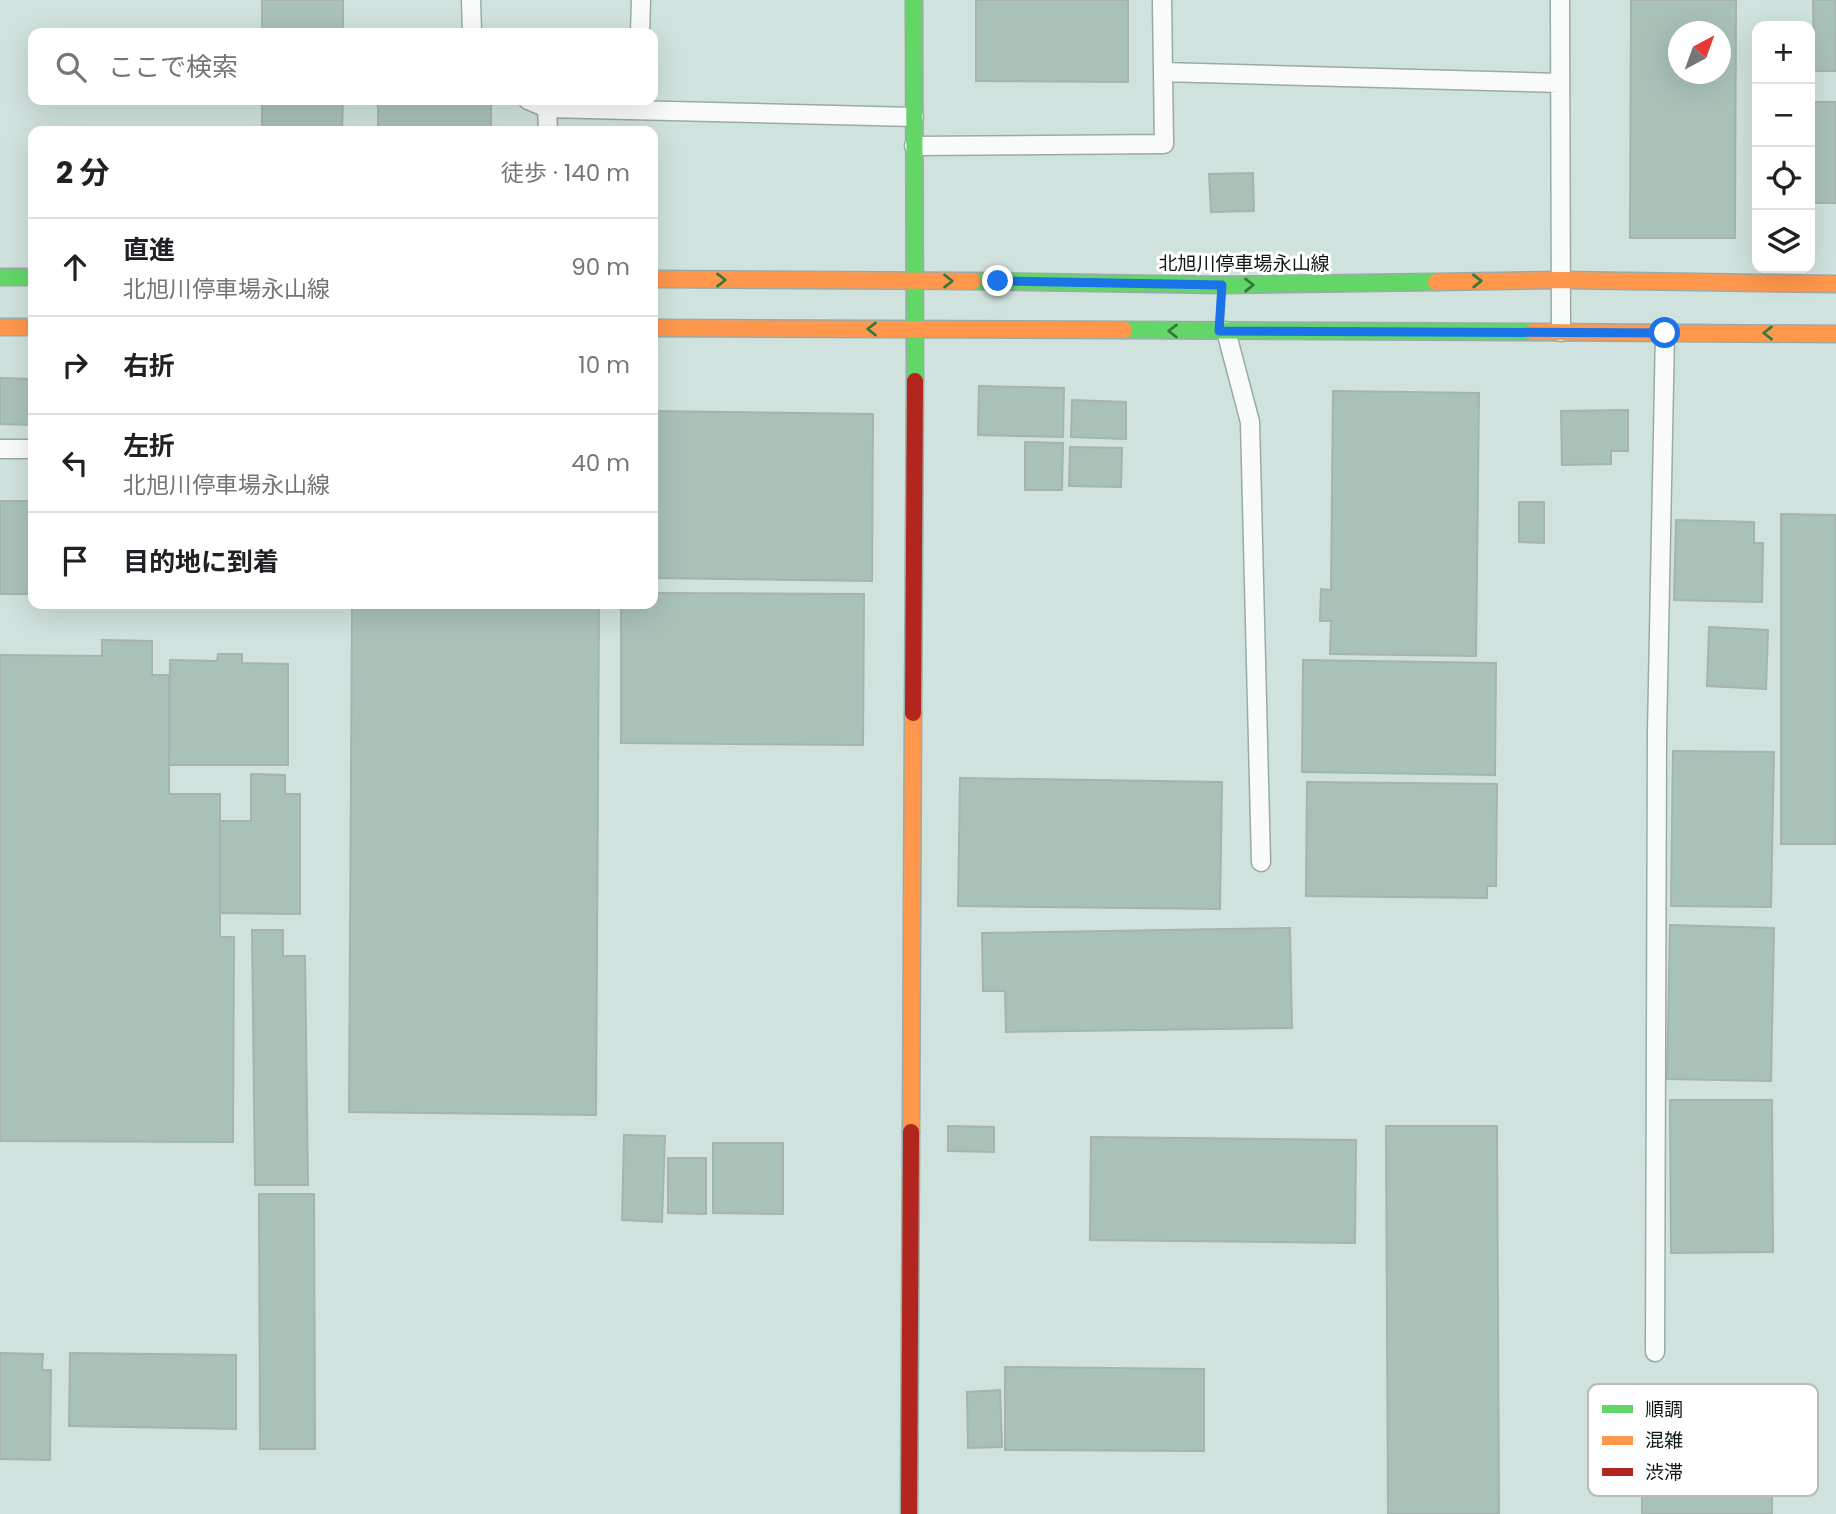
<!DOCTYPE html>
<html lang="ja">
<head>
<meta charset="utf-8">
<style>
  body { margin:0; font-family:Poppins,"Noto Sans JP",sans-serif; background:#f2f2f2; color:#202124 }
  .controls { position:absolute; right:21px; top:21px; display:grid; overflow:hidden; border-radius:14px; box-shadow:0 7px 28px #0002 }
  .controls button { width:63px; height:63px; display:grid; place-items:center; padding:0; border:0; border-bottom:2px solid #e0e0e0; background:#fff; color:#202124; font:35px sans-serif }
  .compass { position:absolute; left:1668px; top:21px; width:63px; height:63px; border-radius:50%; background:#fff; box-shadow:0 7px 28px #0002; rotate:41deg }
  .stop { position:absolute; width:21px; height:21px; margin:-16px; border:5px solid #1a73e8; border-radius:50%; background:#fff }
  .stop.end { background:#1a73e8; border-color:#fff; box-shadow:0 2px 7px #0008 }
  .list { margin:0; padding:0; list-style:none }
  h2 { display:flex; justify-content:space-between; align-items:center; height:91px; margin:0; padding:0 28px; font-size:30px }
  h2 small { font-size:23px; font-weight:400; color:#757577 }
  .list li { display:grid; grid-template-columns:46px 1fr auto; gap:21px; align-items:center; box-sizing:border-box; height:98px; padding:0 28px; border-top:2px solid #e0e0e0 }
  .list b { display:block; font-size:26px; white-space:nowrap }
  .list p { margin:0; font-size:23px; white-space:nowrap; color:#757577 }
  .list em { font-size:23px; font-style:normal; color:#757577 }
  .icon { flex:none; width:38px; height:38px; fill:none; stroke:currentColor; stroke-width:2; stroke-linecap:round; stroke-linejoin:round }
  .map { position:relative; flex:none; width:1836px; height:1514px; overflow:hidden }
  .search { position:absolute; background:#fff; box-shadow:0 7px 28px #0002; left:28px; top:28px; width:630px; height:77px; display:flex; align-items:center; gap:18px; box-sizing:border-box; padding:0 24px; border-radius:14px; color:#757577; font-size:26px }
  .panel { position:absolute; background:#fff; box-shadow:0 7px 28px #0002; left:28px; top:126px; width:630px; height:483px; border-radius:14px }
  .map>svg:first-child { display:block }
  .building { fill:#a9c2b8; stroke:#a6b3ae; stroke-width:2; fill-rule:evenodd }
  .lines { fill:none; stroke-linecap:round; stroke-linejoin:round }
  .lane-casing { stroke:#9caaa7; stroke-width:21 }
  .fast-casing { stroke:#9caaa7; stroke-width:19 }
  .slow-casing { stroke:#9caaa7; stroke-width:19 }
  .jam-casing { stroke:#9caaa7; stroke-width:19 }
  .lane { stroke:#f8fbfa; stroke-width:18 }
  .fast { stroke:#63d668; stroke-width:16 }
  .slow { stroke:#ff974d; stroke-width:16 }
  .jam { stroke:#b3261e; stroke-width:16 }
  .oneway { stroke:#387840 }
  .route { stroke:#1a73e8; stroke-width:9 }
  .labels { text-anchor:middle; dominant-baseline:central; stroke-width:6; stroke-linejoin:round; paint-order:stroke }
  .street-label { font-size:19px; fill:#0e1917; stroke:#fff }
  .key { fill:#fff; stroke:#b7bab9; stroke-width:2 }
  .key-label { font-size:19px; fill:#0e1917 }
</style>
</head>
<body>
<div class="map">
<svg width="1836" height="1514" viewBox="0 0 1836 1514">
  <rect width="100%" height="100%" fill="#d0e2de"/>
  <!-- building -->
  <path class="building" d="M262 0H343V33H262Z
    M976 0H1128V82L976 81Z
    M1631 0H1736L1735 238H1630ZM1678 32H1720V74H1678Z
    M1813 0H1836V71H1814Z
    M262 100H343L342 131H262Z
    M378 100H491V131H378Z
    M1810 102H1836V203H1810Z
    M1253 173 1254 211 1211 212 1209 174Z
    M0 378 33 379V425L0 424Z
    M979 386 1064 388 1063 437 978 435Z
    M1333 391 1479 393 1476 656 1330 654 1331 621H1320L1321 589 1331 590Z
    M1072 400 1126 402V439L1071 437Z
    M1628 410V451H1611V464L1562 465 1561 411Z
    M653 411 873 414 872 581 653 578Z
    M1025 442 1063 443 1062 490H1025Z
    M1070 447 1122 448 1121 487 1069 486Z
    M0 501H33V594H0Z
    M1519 502H1544V543L1519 542Z
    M1781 514 1836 515V844H1781Z
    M1676 520 1754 522V543H1763L1762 602 1674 600Z
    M653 593 864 594 863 745 621 743V604H653Z
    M352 604H599L596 1115 349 1112Z
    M1709 627 1768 630 1766 689 1707 686Z
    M102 640 152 641V675H169V794H220V937H234L233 1142 0 1141V655L102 656Z
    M218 654H242V663L288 664V765H169L170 660 217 661Z
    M1303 660 1496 663 1495 775 1302 772Z
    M1673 751 1774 752 1771 907 1671 906Z
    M251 774 285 775V794H300V914L220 913V821H251Z
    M960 778 1222 782 1220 909 958 906Z
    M1307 782 1497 784 1496 886H1487V898L1306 896Z
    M1670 925 1774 928 1771 1081 1667 1079Z
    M1290 928 1292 1028 1006 1032 1005 991H983L982 933Z
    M252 930H283V956H305L308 1185H255Z
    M1670 1100H1772L1773 1252 1671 1253Z
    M948 1126 994 1127V1152L948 1151Z
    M1386 1126H1497L1499 1514H1388Z
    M624 1135 665 1136 662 1222 622 1220Z
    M1091 1137 1356 1140 1355 1243 1090 1240Z
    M713 1143H783V1214L713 1213Z
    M668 1158H706V1214L668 1213Z
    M259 1194H314L315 1449H260Z
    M0 1353 43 1354 42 1370H51L50 1460 0 1459Z
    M70 1353 236 1355V1429L69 1426Z
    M1005 1367 1204 1369V1451L1005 1450Z
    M1000 1390 1002 1447 968 1448 967 1392Z
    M1642 1391 1773 1392 1772 1514H1642Z"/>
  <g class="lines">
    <defs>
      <path id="lane" d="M471 0 472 33
        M1560 0 1561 332
        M640 33 641 0
        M1163 72 1560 83
        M528 100 547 108 914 117
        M547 108 548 131
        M914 146 1164 144 1162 0
        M1226 331 1250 422 1261 862
        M0 449H33
        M1655 1352 1657 734 1665 333"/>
      <path id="fast" d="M914 0 915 381
        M0 277H33
        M973 281 1222 285 1436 282
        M1124 330 1533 332"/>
      <path id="slow" d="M653 279 973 281
        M1436 282 1561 280 1836 284
        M0 327H33
        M653 328 1124 330
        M1533 332 1836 334
        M911 1132 913 713"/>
      <path id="jam" d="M913 713 915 381
        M909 1514 911 1132"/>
    </defs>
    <!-- lane casing -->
    <use href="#lane" class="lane-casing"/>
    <!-- fast casing -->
    <use href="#fast" class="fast-casing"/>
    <!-- slow casing -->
    <use href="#slow" class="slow-casing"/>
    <!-- jam casing -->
    <use href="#jam" class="jam-casing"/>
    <!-- lane -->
    <use href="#lane" class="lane"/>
    <!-- fast -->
    <use href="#fast" class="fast"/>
    <!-- slow -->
    <use href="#slow" class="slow"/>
    <!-- jam -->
    <use href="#jam" class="jam"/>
  </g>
  <!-- one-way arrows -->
  <defs><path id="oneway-chevron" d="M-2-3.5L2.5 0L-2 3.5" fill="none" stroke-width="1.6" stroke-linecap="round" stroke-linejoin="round" transform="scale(1.75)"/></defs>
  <g class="oneway">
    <use href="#oneway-chevron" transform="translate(721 280)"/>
    <use href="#oneway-chevron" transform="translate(948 281)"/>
    <use href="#oneway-chevron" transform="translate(1477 281) rotate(-1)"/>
    <use href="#oneway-chevron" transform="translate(1249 285) rotate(-1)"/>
    <use href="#oneway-chevron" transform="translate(872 329) rotate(-180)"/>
    <use href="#oneway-chevron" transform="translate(1173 331) rotate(-180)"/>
    <use href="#oneway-chevron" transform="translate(1768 333) rotate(-180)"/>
  </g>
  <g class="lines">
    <!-- route -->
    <path class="route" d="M998 281 1222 285 1219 331 1665 333"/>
  </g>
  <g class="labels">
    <!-- street labels -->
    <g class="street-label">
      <text x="1244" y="263">北旭川停車場永山線</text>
    </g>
  </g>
  <!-- legend -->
  <rect x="1588" y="1384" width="230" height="112" rx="10" class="key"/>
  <rect x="1602" y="1405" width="31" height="8" fill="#63d668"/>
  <rect x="1602" y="1436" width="31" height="9" fill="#ff974d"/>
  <rect x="1602" y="1468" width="31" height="8" fill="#b3261e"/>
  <g class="key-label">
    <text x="1645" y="1416">順調</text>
    <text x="1645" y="1447">混雑</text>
    <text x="1645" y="1479">渋滞</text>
  </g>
</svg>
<div class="controls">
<button>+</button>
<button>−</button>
<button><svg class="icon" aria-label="locate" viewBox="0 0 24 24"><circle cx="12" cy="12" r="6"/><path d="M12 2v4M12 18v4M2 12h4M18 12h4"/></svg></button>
<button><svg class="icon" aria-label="layers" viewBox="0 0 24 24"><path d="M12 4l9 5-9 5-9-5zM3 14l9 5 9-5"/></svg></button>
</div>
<svg class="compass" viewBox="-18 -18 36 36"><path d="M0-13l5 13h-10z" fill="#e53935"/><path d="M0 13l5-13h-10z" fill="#757577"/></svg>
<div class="stop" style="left:1665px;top:333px"></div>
<div class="stop end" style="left:998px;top:281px"></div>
<div class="search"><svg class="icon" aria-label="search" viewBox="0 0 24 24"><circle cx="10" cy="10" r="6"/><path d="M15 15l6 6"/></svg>ここで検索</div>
<section class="panel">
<h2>2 分<small>徒歩 · 140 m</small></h2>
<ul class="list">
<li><svg class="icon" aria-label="ahead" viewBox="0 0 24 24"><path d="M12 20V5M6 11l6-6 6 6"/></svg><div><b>直進</b><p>北旭川停車場永山線</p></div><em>90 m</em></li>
<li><svg class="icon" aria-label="right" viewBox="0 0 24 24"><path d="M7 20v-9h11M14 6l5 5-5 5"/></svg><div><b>右折</b></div><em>10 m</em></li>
<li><svg class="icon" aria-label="left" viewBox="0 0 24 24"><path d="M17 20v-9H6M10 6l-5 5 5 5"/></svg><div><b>左折</b><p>北旭川停車場永山線</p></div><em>40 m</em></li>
<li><svg class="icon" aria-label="arrive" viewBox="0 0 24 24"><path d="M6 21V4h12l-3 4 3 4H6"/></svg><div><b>目的地に到着</b></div></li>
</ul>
</section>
</div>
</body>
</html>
